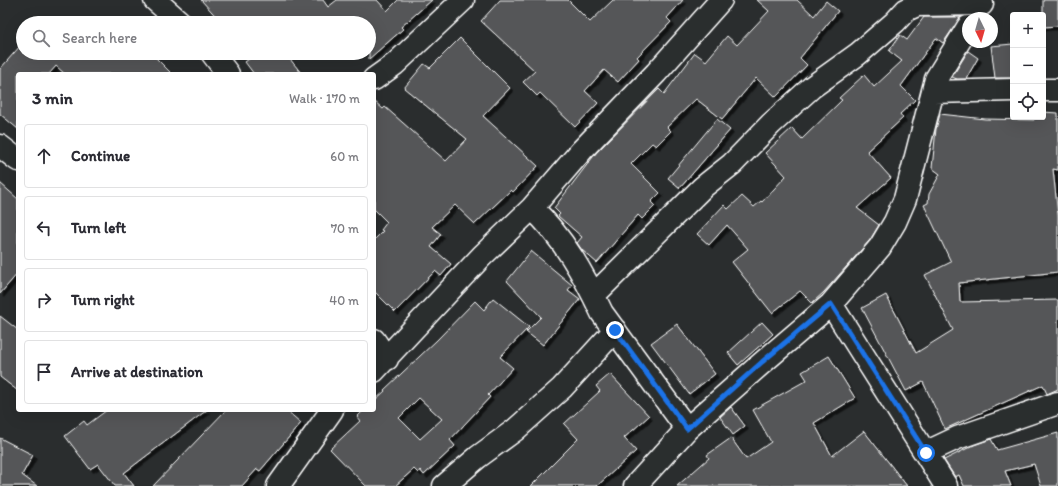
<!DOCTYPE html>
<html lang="en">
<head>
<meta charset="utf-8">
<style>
  body { margin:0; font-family:Itim,sans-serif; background:#f2f2f3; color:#2b2b33 }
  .controls { position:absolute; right:12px; top:12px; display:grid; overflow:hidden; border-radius:4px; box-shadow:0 4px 16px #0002 }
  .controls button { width:36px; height:36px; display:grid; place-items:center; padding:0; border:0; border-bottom:1px solid #e1e1e2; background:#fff; color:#2b2b33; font:20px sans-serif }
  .compass { position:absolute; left:962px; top:12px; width:36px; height:36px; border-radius:50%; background:#fff; box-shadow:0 4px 16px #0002; rotate:175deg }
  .stop { position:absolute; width:12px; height:12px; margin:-9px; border:3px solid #1a73e8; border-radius:50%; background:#fff }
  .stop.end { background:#1a73e8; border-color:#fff; box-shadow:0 1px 4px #0008 }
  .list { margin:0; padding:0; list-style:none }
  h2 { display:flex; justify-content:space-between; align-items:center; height:52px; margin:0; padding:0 16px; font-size:17px }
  h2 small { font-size:13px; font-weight:400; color:#7c7c81 }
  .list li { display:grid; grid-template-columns:26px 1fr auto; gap:12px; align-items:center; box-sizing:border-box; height:64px; margin:0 8px 8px; padding:0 8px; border:1px solid #e1e1e2; border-radius:4px }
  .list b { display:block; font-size:15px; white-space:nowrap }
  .list em { font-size:13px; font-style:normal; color:#7c7c81 }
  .icon { flex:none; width:22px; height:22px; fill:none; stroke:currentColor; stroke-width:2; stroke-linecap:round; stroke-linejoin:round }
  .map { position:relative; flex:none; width:1058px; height:486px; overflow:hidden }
  .search { position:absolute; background:#fff; box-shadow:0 4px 16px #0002; left:16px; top:16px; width:360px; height:44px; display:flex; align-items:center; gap:10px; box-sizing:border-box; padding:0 14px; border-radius:22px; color:#7c7c81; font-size:15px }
  .panel { position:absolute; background:#fff; box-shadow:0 4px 16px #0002; left:16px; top:72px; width:360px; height:340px; border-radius:4px }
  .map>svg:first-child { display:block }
  .building { fill:#555758; stroke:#fff; fill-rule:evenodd; filter:url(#shadow) }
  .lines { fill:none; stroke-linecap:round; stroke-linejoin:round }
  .street-casing { stroke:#fff; stroke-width:25 }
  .street { stroke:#2a2d2e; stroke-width:22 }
  .route { stroke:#1a73e8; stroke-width:5 }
</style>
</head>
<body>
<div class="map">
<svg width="1058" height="486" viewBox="0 0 1058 486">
  <defs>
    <filter id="shadow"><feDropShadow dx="3.5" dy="3.5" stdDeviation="0" flood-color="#0009"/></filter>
  </defs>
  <rect width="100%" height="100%" fill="#2a2d2e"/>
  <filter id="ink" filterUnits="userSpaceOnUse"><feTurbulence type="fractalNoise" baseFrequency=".025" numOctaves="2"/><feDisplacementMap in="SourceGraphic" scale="8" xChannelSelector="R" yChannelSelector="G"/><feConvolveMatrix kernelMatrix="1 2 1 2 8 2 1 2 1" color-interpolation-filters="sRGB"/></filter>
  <g filter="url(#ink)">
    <!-- building -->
    <path class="building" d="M201 0H323L328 7 337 0H377L387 11 398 0H432L401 27 403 29 369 59V23H222Z
      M500 0H568L590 22 613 0H683L667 18 671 22 637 57 639 59 618 82 604 70 585 91 598 103 575 127 540 93 537 96 523 82 535 71 481 21Z
      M757 0H797L814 16 826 1 838 11 800 58 807 65 776 97 756 78 722 119 696 99 667 127 671 131 656 146 652 143 631 164 660 193 651 202 655 206 642 219 638 215 597 263 582 250 577 243 582 237 558 216 560 214 554 208 596 153 659 89 664 94 695 53 706 61 727 36 737 45 769 11Z
      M1043 0H1058V26L1043 27Z
      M924 17H961L943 43 936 38 901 86 915 100 900 114 903 118 867 151 891 178 857 208 879 225 870 240 824 292 812 303 800 291 772 313 732 262 748 249 727 225 709 245 697 234 724 205 728 209 742 196 754 207 761 201 762 202 786 176 765 153 792 128 802 139 842 100 839 98 864 75 874 87 902 61 889 51 900 35 907 40Z
      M460 38 510 88 483 116 538 166 513 192 511 190 475 224 455 205 432 227 441 234 431 247 451 264 441 276 435 271 395 312 374 291V240L383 231 381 230 387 222 374 209V101L383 109 385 107 446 161 467 139 404 88 424 64 430 68Z
      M1013 44V78H995L991 46Z
      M21 45 23 47V53H151L172 74H65L56 66 49 74H18V129L0 114V69Z
      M968 51 978 58 966 79H957L952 77Z
      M257 53H285L302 74H254L245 62Z
      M1043 112 1058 113V170L1053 169 1058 216V272L959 283 960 302 1058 300V389L1047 394 1043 385 945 429 923 382 906 391 862 308 886 295 916 353 953 330 925 275 951 262 924 205 928 203 929 194 940 174 932 168 936 129 940 114 985 119 1034 120 1035 117H1043Z
      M717 119 730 130 680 188 668 178Z
      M0 183 18 199V273L0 294Z
      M531 251 572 285 568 290 580 299 543 345 526 332 541 317 507 281Z
      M493 298 529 327 500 357 513 368 488 395 490 397 450 440 455 446 424 475 420 470 418 473 414 469 395 486H366L330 449 360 421 357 417 364 410H374V401L385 391 384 390 437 340 475 301 484 310ZM419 398 442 419 420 439 399 418Z
      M0 316 18 330V391L0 377Z
      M762 322 773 334 738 365 728 353Z
      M677 324 715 374 689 394 651 343Z
      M829 356 855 398 814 423 832 456 864 431 907 486H677L709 458 707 455 731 438 746 459 771 442 753 410 807 380 802 372Z
      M610 374 649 416 624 438 636 451 597 486H531L578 439 564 424 600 391 596 386Z
      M731 407 745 426 733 435 720 417Z
      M107 410H207L124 473 134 486H115L98 464 90 469 65 436 84 421 87 425Z
      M226 410H286L301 423 260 471 257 469 242 486H153Z
      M1058 433V486H1041L1034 464 1005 471 1011 486H964L959 475 955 477 944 460 974 445 991 439 997 450Z
      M0 438 33 455 22 475 37 486H0Z"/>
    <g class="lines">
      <defs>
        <path id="street" d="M155 0 181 23
          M212 53 228 74
          M374 79 395 64 463 0
          M1043 90H1058
          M933 92 1013 90
          M0 146 18 160
          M532 208C563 237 584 275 602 313L687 429
          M594 295 703 187 732 164 771 124 812 87 858 54 895 22 906 10 917 5 982 4
          M831 304 946 486
          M374 340 387 359
          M374 371 482 256 532 208 582 150 656 73 721 0
          M925 453 957 438 1058 403
          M278 486 332 410
          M444 486 478 457 515 430 562 388 615 330
          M635 486 687 429 762 363 831 304 880 247 895 222 905 199 936 79 968 27"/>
      </defs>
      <!-- street casing -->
      <use href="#street" class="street-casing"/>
      <!-- street -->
      <use href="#street" class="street"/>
    </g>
  </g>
  <g class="lines" filter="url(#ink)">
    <!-- route -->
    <path class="route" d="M615 330 687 429 762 362 831 304 926 453"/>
  </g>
</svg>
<div class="controls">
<button>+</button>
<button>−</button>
<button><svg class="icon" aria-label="locate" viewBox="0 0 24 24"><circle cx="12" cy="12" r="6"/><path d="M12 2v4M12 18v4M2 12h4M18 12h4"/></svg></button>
</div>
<svg class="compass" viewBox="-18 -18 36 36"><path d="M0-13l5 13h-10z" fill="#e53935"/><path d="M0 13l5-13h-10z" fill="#7c7c81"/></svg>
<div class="stop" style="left:926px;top:453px"></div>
<div class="stop end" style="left:615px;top:330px"></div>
<div class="search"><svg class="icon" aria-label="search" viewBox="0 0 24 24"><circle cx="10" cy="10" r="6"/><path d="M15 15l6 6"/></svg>Search here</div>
<section class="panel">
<h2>3 min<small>Walk · 170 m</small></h2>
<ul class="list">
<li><svg class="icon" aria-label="ahead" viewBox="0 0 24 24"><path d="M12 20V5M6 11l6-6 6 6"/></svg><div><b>Continue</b></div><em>60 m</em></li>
<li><svg class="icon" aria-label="left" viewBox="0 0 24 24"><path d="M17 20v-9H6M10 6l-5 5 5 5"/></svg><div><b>Turn left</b></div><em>70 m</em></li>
<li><svg class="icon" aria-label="right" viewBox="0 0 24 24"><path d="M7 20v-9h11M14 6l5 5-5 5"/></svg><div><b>Turn right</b></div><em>40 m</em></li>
<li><svg class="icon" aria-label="arrive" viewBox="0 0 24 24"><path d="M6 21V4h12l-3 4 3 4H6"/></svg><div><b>Arrive at destination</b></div></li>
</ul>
</section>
</div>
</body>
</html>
